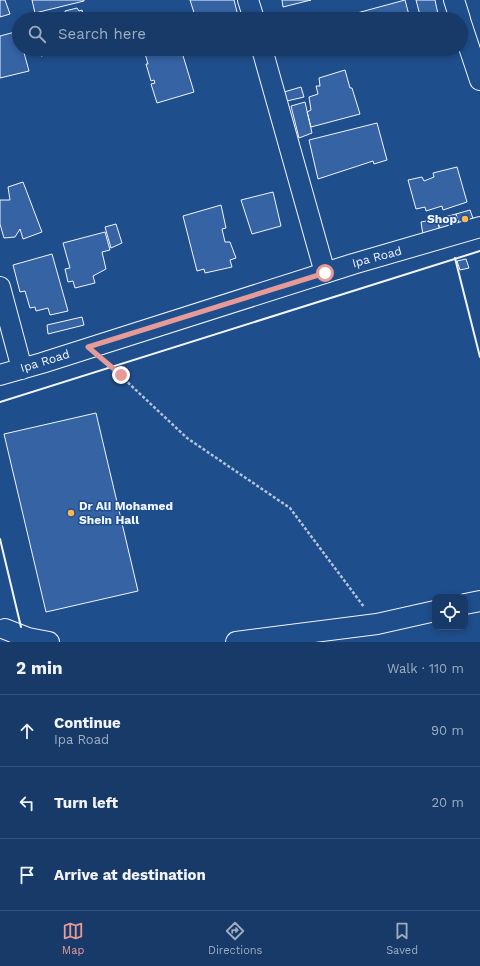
<!DOCTYPE html>
<html lang="en">
<head>
<meta charset="utf-8">
<style>
  body { margin:0; font-family:"Work Sans",sans-serif; background:#244571; color:#f1f3f6 }
  .controls { position:absolute; right:12px; bottom:12px; display:grid; overflow:hidden; border-radius:8px; box-shadow:0 2px 6px #0003 }
  .controls button { width:36px; height:36px; display:grid; place-items:center; padding:0; border:0; border-bottom:1px solid #36547d; background:#173a69; color:#f1f3f6; font:20px sans-serif }
  .stop { position:absolute; width:12px; height:12px; margin:-9px; border:3px solid #e69b98; border-radius:50%; background:#fff }
  .stop.end { background:#e69b98; border-color:#fff; box-shadow:0 1px 4px #0008 }
  .list { margin:0; padding:0; list-style:none }
  h2 { display:flex; justify-content:space-between; align-items:center; height:52px; margin:0; padding:0 16px; font-size:17px }
  h2 small { font-size:13px; font-weight:400; color:#9eadc0 }
  .list li { display:grid; grid-template-columns:26px 1fr auto; gap:12px; align-items:center; box-sizing:border-box; height:72px; padding:0 16px; border-top:1px solid #36547d }
  .list b { display:block; font-size:15px; white-space:nowrap }
  .list p { margin:0; font-size:13px; white-space:nowrap; color:#9eadc0 }
  .list em { font-size:13px; font-style:normal; color:#9eadc0 }
  .icon { flex:none; width:22px; height:22px; fill:none; stroke:currentColor; stroke-width:2; stroke-linecap:round; stroke-linejoin:round }
  .map { position:relative; flex:none; width:480px; height:642px; overflow:hidden }
  .search { position:absolute; background:#173a69; box-shadow:0 2px 6px #0003; left:12px; right:12px; top:12px; height:44px; display:flex; align-items:center; gap:10px; box-sizing:border-box; padding:0 14px; border-radius:22px; color:#9eadc0; font-size:15px }
  .sheet { height:268px; background:#173a69 }
  nav { display:flex; justify-content:space-around; align-items:center; box-sizing:border-box; height:56px; border-top:1px solid #36547d; background:#173a69; font-size:11px; color:#9eadc0 }
  nav a { display:grid; justify-items:center; gap:2px }
  nav .on { color:#e69b98 }
  .map>svg:first-child { display:block }
  .building { fill:#3563a3; stroke:#f2f6ff }
  .lines { fill:none; stroke-linecap:round; stroke-linejoin:round }
  .minor-casing { stroke:#f2f6ff; stroke-width:22 }
  .path { stroke:#b3c4dc; stroke-width:2.5; stroke-dasharray:3 2; stroke-linecap:butt }
  .minor { stroke:#1f4e8c; stroke-width:20 }
  .wall { stroke:#f2f6ff; stroke-width:2 }
  .route { stroke:#e69b98; stroke-width:5 }
  .poi-dot { fill:#ffb74d; stroke:#1f4e8c; stroke-width:1.5 }
  .labels { text-anchor:middle; dominant-baseline:central; stroke-width:3; stroke-linejoin:round; paint-order:stroke }
  .poi-label { font-size:12px; font-weight:bold; fill:#f2f6ff; stroke:#1f4e8c; text-anchor:end }
  .street-label { font-size:12px; fill:#f2f6ff; stroke:#1f4e8c }
</style>
</head>
<body>
<div class="map">
<svg width="480" height="642" viewBox="0 0 480 642">
  <rect width="100%" height="100%" fill="#1f4e8c"/>
  <!-- building -->
  <path class="building" d="M0 0H5L10 14 0 17Z
    M32 0H84V1L35 13Z
    M190 0H234L238 16 229 19H196Z
    M282 0H311L283 7Z
    M405 0 409 15 400 19H359L357 13Z
    M416 0H435L439 19H421Z
    M77 8 79 11 82 10 84 19H67L65 11Z
    M15 32 19 49H23L29 71 0 78V36Z
    M39 49H70L41 56Z
    M147 49H181L194 92 157 103 151 84 155 83 154 80 151 81 146 64H148L144 50Z
    M345 70 350 88H352L360 114 311 127 307 112 311 110 309 97 318 94 316 86H320L319 78Z
    M301 87 304 97 287 101 284 92Z
    M305 102 312 133 299 138 291 106Z
    M377 123 387 160 374 164 373 161 318 179 309 140Z
    M457 167 467 202 443 210 442 206 426 211 425 207 416 209 408 180 422 177 424 181 434 177 433 173Z
    M23 182 42 232 23 239 20 229 15 237 4 238 0 224V200H10L8 187Z
    M273 192 281 226 252 234 241 200Z
    M221 205 226 228 222 229 225 242H230L236 258 230 260 232 267 205 273 204 269 197 271 183 216Z
    M470 210 475 224 460 228 456 214Z
    M456 214 460 228 441 232 437 219Z
    M437 219 440 232 423 235 421 222Z
    M116 224 122 243 111 248 105 227Z
    M105 232 110 250 102 252 106 269 93 276 95 283 75 288 73 281 68 282 65 269 70 268 63 243Z
    M52 254 68 311 50 315 48 308 36 311 35 307 30 308 25 291 20 292 13 265Z
    M466 259 469 268 460 270 457 261Z
    M82 317 84 325 48 334 47 325Z
    M96 413 138 591 46 612 4 434Z"/>
  <g class="lines">
    <defs>
      <path id="minor" d="M248 0 254 19
        M454 0 460 19
        M461 23 480 80
        M262 49 325 273
        M0 287 22 369
        M0 375 42 363 353 264 480 227
        M465 604 480 601
        M5 629 28 638 49 642
        M236 642 377 624 435 611"/>
    </defs>
    <!-- minor casing -->
    <use href="#minor" class="minor-casing"/>
    <!-- path -->
    <path class="path" d="M106 362 187 438 290 508 364 607"/>
    <!-- minor -->
    <use href="#minor" class="minor"/>
    <!-- wall -->
    <path class="wall" d="M455 258 480 357
      M0 402 480 251
      M0 539 21 627"/>
  </g>
  <g class="lines">
    <!-- route -->
    <path class="route" d="M121 375 88 347 325 273"/>
  </g>
  <!-- markers -->
  <g class="poi-dot">
    <circle cx="465" cy="219" r="4"/>
    <circle cx="71" cy="513" r="4"/>
  </g>
  <g class="labels">
    <!-- poi labels -->
    <g class="poi-label">
      <text x="457" y="219">Shop</text>
      <text x="79" y="506" text-anchor="start">Dr Ali Mohamed<tspan x="79" dy="14">Shein Hall</tspan></text>
    </g>
    <!-- street labels -->
    <g class="street-label">
      <text transform="translate(377 257) rotate(-15)">Ipa Road</text>
      <text transform="translate(45 361) rotate(-17)">Ipa Road</text>
    </g>
  </g>
</svg>
<div class="controls">
<button><svg class="icon" aria-label="locate" viewBox="0 0 24 24"><circle cx="12" cy="12" r="6"/><path d="M12 2v4M12 18v4M2 12h4M18 12h4"/></svg></button>
</div>
<div class="stop" style="left:325px;top:273px"></div>
<div class="stop end" style="left:121px;top:375px"></div>
<div class="search"><svg class="icon" aria-label="search" viewBox="0 0 24 24"><circle cx="10" cy="10" r="6"/><path d="M15 15l6 6"/></svg>Search here</div>
</div>
<section class="sheet">
<h2>2 min<small>Walk · 110 m</small></h2>
<ul class="list">
<li><svg class="icon" aria-label="ahead" viewBox="0 0 24 24"><path d="M12 20V5M6 11l6-6 6 6"/></svg><div><b>Continue</b><p>Ipa Road</p></div><em>90 m</em></li>
<li><svg class="icon" aria-label="left" viewBox="0 0 24 24"><path d="M17 20v-9H6M10 6l-5 5 5 5"/></svg><div><b>Turn left</b></div><em>20 m</em></li>
<li><svg class="icon" aria-label="arrive" viewBox="0 0 24 24"><path d="M6 21V4h12l-3 4 3 4H6"/></svg><div><b>Arrive at destination</b></div></li>
</ul>
</section>
<nav>
<a class="on"><svg class="icon" aria-label="map" viewBox="0 0 24 24"><path d="M3 6l6-2 6 2 6-2v14l-6 2-6-2-6 2zM9 4v14M15 6v14"/></svg>Map</a>
<a><svg class="icon" aria-label="directions" viewBox="0 0 24 24"><path d="M12 3l9 9-9 9-9-9zM9 14v-3h6M13 9l2 2-2 2"/></svg>Directions</a>
<a><svg class="icon" aria-label="saved" viewBox="0 0 24 24"><path d="M7 4h10v16l-5-4-5 4z"/></svg>Saved</a>
</nav>
</body>
</html>
